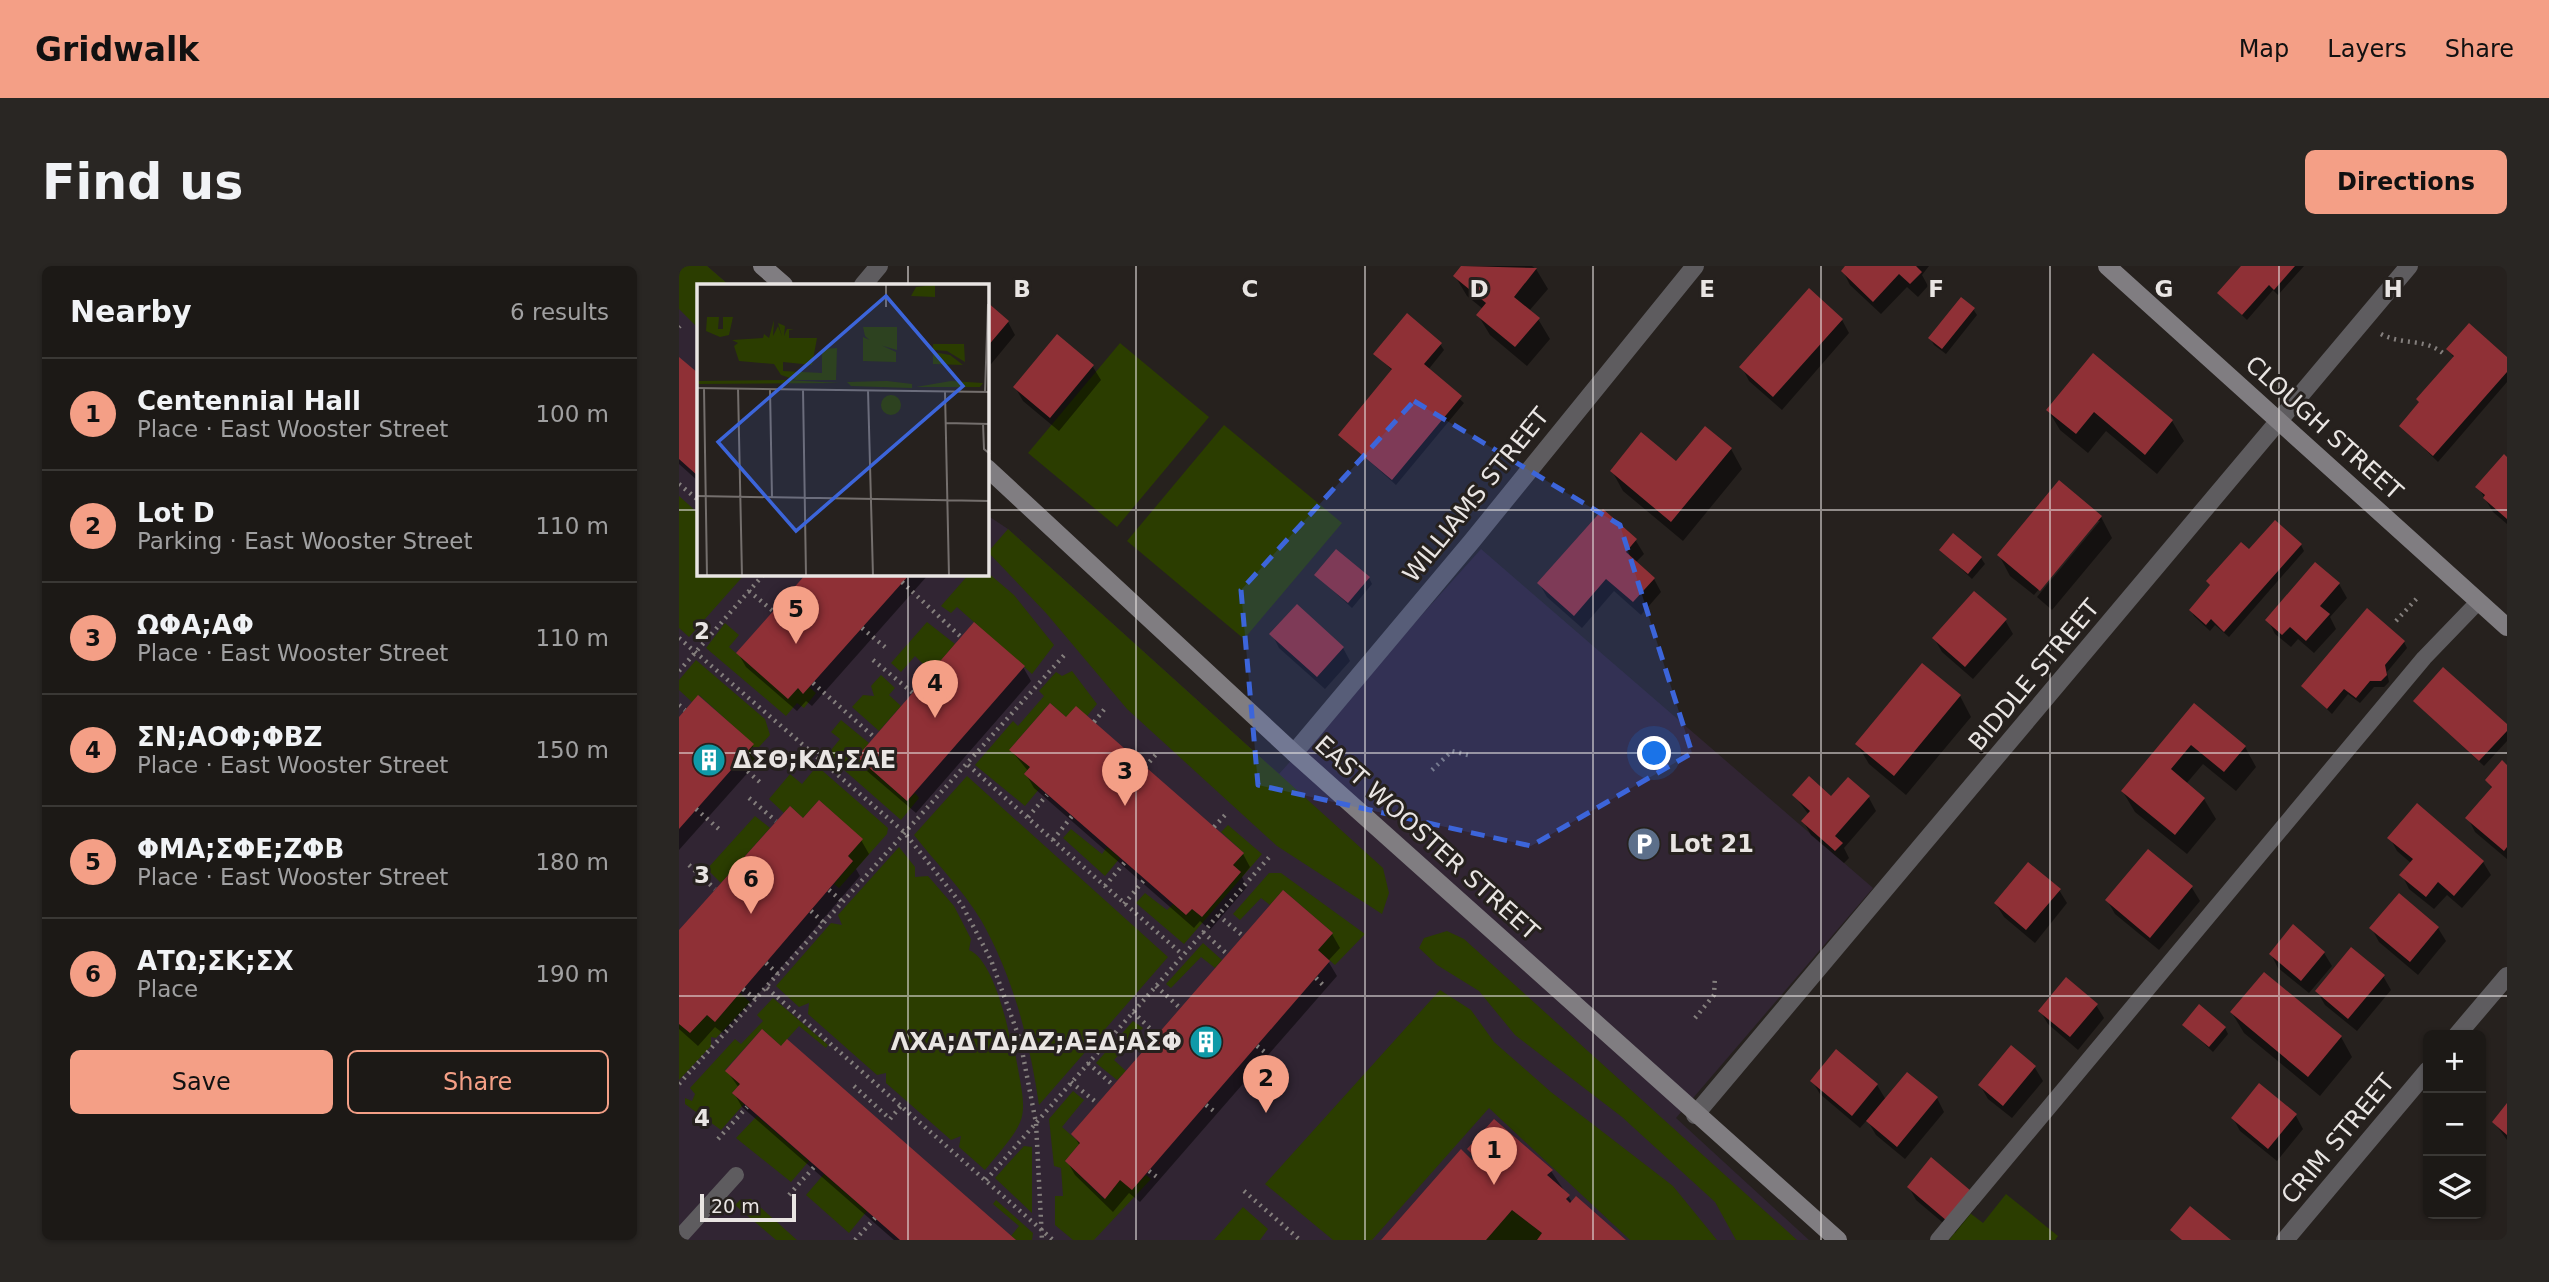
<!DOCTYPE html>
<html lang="en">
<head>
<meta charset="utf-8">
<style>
  body { margin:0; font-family:"DejaVu Sans",sans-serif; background:#292623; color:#f1f3f6 }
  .controls { position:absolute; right:21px; bottom:21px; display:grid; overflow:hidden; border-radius:10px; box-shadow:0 2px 5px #0004 }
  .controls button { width:63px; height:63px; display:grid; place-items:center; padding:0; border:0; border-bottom:2px solid #3a3835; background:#1c1916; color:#f1f3f6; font:35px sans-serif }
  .scale { position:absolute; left:21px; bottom:18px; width:96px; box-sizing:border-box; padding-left:7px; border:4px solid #e9e5e3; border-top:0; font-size:19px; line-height:24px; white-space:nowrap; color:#e9e5e3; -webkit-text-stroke:5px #26211e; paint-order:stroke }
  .you { position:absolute; left:976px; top:488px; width:24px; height:24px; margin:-18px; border:5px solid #fff; border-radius:50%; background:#1a73e8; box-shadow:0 0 0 10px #1a73e833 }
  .badge { display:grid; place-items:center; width:46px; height:46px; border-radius:50%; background:#f49f86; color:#111; font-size:23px; font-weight:700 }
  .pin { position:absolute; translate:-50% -58px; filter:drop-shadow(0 2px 4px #0008) }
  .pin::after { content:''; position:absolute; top:37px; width:24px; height:21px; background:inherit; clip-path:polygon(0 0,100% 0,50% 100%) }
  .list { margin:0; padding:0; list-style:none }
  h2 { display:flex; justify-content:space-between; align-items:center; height:91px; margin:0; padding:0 28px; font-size:30px }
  h2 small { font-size:23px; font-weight:400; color:#a0a0a1 }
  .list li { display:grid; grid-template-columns:46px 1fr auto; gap:21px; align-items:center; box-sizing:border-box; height:112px; padding:0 28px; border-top:2px solid #3a3835 }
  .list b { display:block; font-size:26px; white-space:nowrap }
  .list p { margin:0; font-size:23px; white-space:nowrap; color:#a0a0a1 }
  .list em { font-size:23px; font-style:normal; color:#a0a0a1 }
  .actions { display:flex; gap:14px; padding:21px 28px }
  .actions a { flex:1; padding:16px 0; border:2px solid #f49f86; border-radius:10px; text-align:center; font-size:24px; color:#f49f86 }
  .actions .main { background:#f49f86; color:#111 }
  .icon { flex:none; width:38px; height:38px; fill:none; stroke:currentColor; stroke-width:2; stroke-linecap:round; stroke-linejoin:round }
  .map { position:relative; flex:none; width:1828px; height:974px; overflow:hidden; border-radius:10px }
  header { display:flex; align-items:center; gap:42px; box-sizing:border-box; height:98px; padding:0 35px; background:#f49f86; color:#111 }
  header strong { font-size:33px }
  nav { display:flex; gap:38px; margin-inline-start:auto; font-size:24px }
  .intro { display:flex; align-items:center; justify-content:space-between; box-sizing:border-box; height:168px; padding:0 42px }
  h1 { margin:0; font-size:49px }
  .button { padding:18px 32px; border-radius:10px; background:#f49f86; color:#111; font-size:24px; font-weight:700 }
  main { display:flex; gap:42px; padding:0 42px }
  aside { flex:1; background:#1c1916; border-radius:10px; box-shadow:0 2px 5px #0004 }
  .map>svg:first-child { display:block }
  .education { fill:#312533 }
  .green { fill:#2b3d00 }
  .shadow { fill:#0007 }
  .building { fill:#8f3036 }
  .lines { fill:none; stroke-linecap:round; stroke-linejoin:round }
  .path { stroke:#847f7d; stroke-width:4.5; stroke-dasharray:2 5; stroke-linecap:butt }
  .lane { stroke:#5e5c5f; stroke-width:16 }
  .street { stroke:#5e5c5f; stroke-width:18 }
  .secondary { stroke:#807d81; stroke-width:18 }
  .marked { fill:#3c65da; fill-opacity:0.2; stroke:#3c65da; stroke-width:5; stroke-dasharray:14 9; stroke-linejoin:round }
  .grid { fill:none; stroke:#e9e5e3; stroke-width:2; stroke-opacity:0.55 }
  .labels { text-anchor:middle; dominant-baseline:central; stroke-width:6; stroke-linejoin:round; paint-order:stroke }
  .street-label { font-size:24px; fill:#e9e5e3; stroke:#26211e }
  .poi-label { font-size:24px; font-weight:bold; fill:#e9e5e3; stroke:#26211e; text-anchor:start }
  .inset-road { fill:none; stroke:#746f6d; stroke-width:2 }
  .view { fill:#3c65da; fill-opacity:0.15; stroke:#3c65da; stroke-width:3.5 }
  .inset-edge { fill:none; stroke:#e9e5e3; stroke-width:3.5 }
  .grid-label { font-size:23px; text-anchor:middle; font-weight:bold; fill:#e9e5e3; stroke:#26211e; stroke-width:6; stroke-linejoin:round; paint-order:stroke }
</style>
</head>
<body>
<header>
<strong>Gridwalk</strong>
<nav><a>Map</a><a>Layers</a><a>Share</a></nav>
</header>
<div class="intro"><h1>Find us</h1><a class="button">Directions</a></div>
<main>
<aside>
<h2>Nearby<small>6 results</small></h2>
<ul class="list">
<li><span class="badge">1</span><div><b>Centennial Hall</b><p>Place · East Wooster Street</p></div><em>100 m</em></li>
<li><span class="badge">2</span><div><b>Lot D</b><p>Parking · East Wooster Street</p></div><em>110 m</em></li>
<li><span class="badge">3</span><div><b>ΩΦΑ;ΑΦ</b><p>Place · East Wooster Street</p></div><em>110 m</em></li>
<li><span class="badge">4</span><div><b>ΣΝ;ΑΟΦ;ΦΒΖ</b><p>Place · East Wooster Street</p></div><em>150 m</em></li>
<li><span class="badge">5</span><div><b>ΦΜΑ;ΣΦΕ;ΖΦΒ</b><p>Place · East Wooster Street</p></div><em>180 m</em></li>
<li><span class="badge">6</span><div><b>ΑΤΩ;ΣΚ;ΣΧ</b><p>Place</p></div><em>190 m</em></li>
</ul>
<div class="actions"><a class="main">Save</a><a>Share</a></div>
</aside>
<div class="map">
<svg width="1828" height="974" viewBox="0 0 1828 974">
  <rect width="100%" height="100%" fill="#26211e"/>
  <!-- education -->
  <path class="education" d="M0 0H28L50 19H19V308H308V249L329 263 600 508 802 283 1194 622 997 852 1130 974H0Z"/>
  <!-- green -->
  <path class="green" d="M0 0H28L50 19H19V62L0 43Z
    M441 77 530 151 438 261 349 187Z
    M545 159 663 257 565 373 448 275Z
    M0 230 19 247V308H66L10 371 0 362Z
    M329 263 704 602 710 627 703 648 598 580 448 443 367 347 309 286Z
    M308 306 335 329 375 379 353 408 278 341 272 347 262 340 290 308Z
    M248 356 276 378 252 406 236 390 222 406 212 397Z
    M46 357 60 369 50 381 109 432 119 422 124 428 130 421 137 427 125 442 118 437 107 450 27 382Z
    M17 394 86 453 91 469 80 481 84 485 73 499 64 491 74 478 20 429 13 436 0 424V414Z
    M393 405 418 438 408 450 387 451 371 437 331 483 351 501 345 508 361 522 346 540 296 499 334 455 339 460 365 430 360 425 377 406 383 410Z
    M202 409 216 422 210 429 222 440 200 465 173 441 184 429 195 430 192 420Z
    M162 454 190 477 178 491 228 535 236 527 240 532 222 554 148 489 161 473 152 466Z
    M138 500 209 562 208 568 160 622 155 618 174 595 169 590 183 573 140 534 124 552 111 540 105 547 90 533 111 508 123 518Z
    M288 510 489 691 360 839C351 776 334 710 302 654 284 624 257 597 235 569Z
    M76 550 91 562 42 617 28 603Z
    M549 559 583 588 505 678 457 637 466 627 488 644 494 638 507 649 513 643 523 651 562 606 554 599 565 587 542 566Z
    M392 563 423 588 428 581 441 592 426 610 384 572Z
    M220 581 236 601V611L249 610 275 640 292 673 290 684C313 693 328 755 332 778L327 783 336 787C349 857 351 849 306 904L280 881 282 870 272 874 207 817V807L198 809 129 748 130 737 120 741 97 720 152 657 163 659 159 649Z
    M590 607H602L686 668 656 699 639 684 654 667 604 624 591 639 582 632 561 654 554 648Z
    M768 665 785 673 1118 974H1057L1036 936 943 851 836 769 800 725 758 699 740 682 745 672Z
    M524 677 543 694 536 702 522 691 492 722 487 718Z
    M761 724 792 744 815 776 872 826 994 920 1038 974H951L810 842 693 974H654L586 918Z
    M61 727 71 736 37 772 32 771V780L0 814V758L11 767 28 749 36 756Z
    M94 732 149 779 147 782 120 760 102 780 83 763 46 804 61 818 53 827 65 838 42 864 6 838V832L13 835 16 828 11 822 56 773 62 778 84 755 78 749Z
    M454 755 464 762 435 794 447 805 438 814 417 797Z
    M394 825 405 834 383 861 401 877 386 895 425 933 441 914 453 923 467 909 472 913 415 974H394L376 959V930H384L382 902 375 900 370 853Z
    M78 850 130 895 112 916 57 872Z
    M345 880 353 881V947L316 912Z
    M145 908 188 945 170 967 127 929Z
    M1327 928 1379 970 1376 974H1270L1291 947 1304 957Z
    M72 933 118 974H97L56 939 61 934Z
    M317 934 354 967 353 974H337L332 970 340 960 314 938Z
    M564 941 589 963 581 974H535Z
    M833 944 863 967 858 974H807Z"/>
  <!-- shadow -->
  <path class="shadow" d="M784 0H853L857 3 869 23 850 45 859 53 871 73 848 100 811 69 799 49 804 43 788 30 776 10Z
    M1169 0H1250L1243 9 1249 20 1239 31 1228 21 1202 48 1171 19 1164 5Z
    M1564 0H1625L1599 29 1594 24 1568 54 1540 27Z
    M308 39 329 56 336 69 308 103Z
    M1294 43 1298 49 1267 88 1255 79 1251 72Z
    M1163 54 1170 67 1103 144 1070 115 1063 101Z
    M761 78 765 84 749 104 785 137 717 219 661 169 714 105 696 88Z
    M1769 83 1828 93V116L1759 196 1722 160 1775 92Z
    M1414 90 1493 155 1505 175 1478 208 1427 165 1409 187 1381 164 1369 144Z
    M0 93 19 110V215L0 198Z
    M414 101 422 114 380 165 344 135 336 121Z
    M1052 183 1063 203 1004 275 944 225 933 205 998 198Z
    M1828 193V258L1814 246 1799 221Z
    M1380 217 1422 251 1433 272 1373 344 1358 331 1421 255H1417L1355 329 1331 310 1320 289Z
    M924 245 957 275 965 288 956 297 975 313 982 326 962 349 935 325 903 362 868 331 860 317Z
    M1622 279 1625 285 1550 371 1536 359 1531 365 1515 350 1512 344 1571 286Z
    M1262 284 1302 292 1306 298 1293 313Z
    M129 308 249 309 133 440 127 435 118 445 67 401 59 387Z
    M637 309 690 312 693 318 673 342Z
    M1660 318 1668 332 1651 351 1657 363 1635 387 1619 373 1612 381 1596 368 1589 354Z
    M1326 354 1334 368 1294 413 1263 386 1255 372Z
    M593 368 664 382 671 395 646 423 600 382Z
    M1725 376 1728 382 1708 406 1710 416 1705 421H1695L1681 437 1669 428 1653 448 1624 420Z
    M344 401 352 415 237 547 188 505 180 491Z
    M1281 430 1292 451 1227 529 1190 498 1178 478Z
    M1736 436 1828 461V475L1805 500Z
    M1516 439 1566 481 1577 501 1557 525 1524 498 1507 518 1525 533 1537 553 1508 588 1456 546 1444 526Z
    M0 454 73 479 81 493 0 584Z
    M332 484 564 588 571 601 563 611 568 621 531 664 521 655 515 662 355 522 347 508 349 505Z
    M1828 501V593L1796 566 1789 552 1813 523 1808 514Z
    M1115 529 1190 532 1197 545 1165 582 1170 592 1165 597 1132 569 1124 555 1130 549Z
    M124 554 182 574 190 588 177 603 181 610 45 768 36 761 19 780 0 763V667Z
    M1711 572 1804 596 1812 609 1783 642 1768 629 1755 643 1730 623 1723 609 1733 598 1718 585Z
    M1469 585 1513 622 1521 635 1480 684 1436 648 1428 634Z
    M1380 624 1388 637 1356 677 1325 651 1317 638Z
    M1759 662 1767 675 1739 709 1700 676 1693 663Z
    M653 668 661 682 649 695 658 710 461 936 450 927 434 946 396 909 388 895 401 880 394 868Z
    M1645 687 1653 700 1630 727 1599 702 1592 688Z
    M1704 710 1712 724 1678 765 1646 739 1638 725Z
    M1417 739 1425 752 1399 784 1369 758 1361 745Z
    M1553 747 1662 771 1673 791 1641 830 1565 767Z
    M1505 759 1546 762 1549 768 1534 786Z
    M1332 782 1356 802 1364 815 1333 852 1309 833 1301 819Z
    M48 805 334 974H215L63 841 55 827 60 822Z
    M1133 815 1198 819 1207 834 1258 832 1265 846 1226 893 1197 869 1188 854 1181 862 1141 828Z
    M1828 840V874L1815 856Z
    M1617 850 1624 863 1598 895 1561 865 1554 852Z
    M790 884 872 905 893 936 944 974H704L793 896 796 894Z
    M1230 921 1291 926 1299 939 1276 967 1237 934Z"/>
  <!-- building -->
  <path class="building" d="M782 0 858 2 835 31 861 52 836 81 797 49 807 37 774 10Z
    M1166 0H1237L1243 6 1231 18 1220 8 1194 36 1162 5Z
    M1562 0H1616L1595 24 1590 19 1563 49 1538 27Z
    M1130 22 1164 53 1094 131 1060 101Z
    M1282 31 1296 42 1263 83 1249 72Z
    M308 36 330 55 308 81Z
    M728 47 763 77 745 98 783 130 713 214 659 169 713 103 694 88Z
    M1790 57 1828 91V106L1754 190 1720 160 1740 136 1737 133 1775 90 1767 83Z
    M378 68 415 99 371 152 334 121Z
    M1414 87 1494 154 1466 189 1415 146 1397 168 1367 144Z
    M0 91 19 107V210L0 193Z
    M1026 160 1053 182 992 256 931 205 962 166 997 195Z
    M1825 188 1828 191V253L1804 232 1806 229 1796 221Z
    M1380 214 1423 250 1361 325 1318 289Z
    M924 243 958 273 947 286 976 312 954 336 927 313 895 350 858 317Z
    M1596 254 1623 278 1545 366 1532 353 1527 359 1510 344 1531 319 1527 315 1562 276 1570 283Z
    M1274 267 1303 291 1289 308 1260 284Z
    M657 283 691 311 669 337 635 309Z
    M1636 296 1661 317 1641 340 1651 348 1627 375 1611 361 1603 369 1586 354Z
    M127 308H231L124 428 119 422 109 433 57 387Z
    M1295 325 1328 353 1286 401 1253 372Z
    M618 338 665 381 638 411 590 368Z
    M1688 342 1726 375 1706 399 1708 409 1702 415H1691L1677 432 1665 423 1648 443 1622 420Z
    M295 356 346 400 228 535 178 491Z
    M1243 397 1282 429 1215 510 1176 478Z
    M1764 401 1828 458V465L1800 495 1734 435Z
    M19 429 75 478 0 563V451Z
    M371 437 387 451 397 440 565 587 554 599 562 606 523 651 513 643 507 649 345 508 351 501 330 484Z
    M1515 437 1567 480 1545 506 1512 479 1492 503 1526 532 1496 569 1442 525Z
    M1823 494 1828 499V581L1825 585 1786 552 1813 521 1806 514Z
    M1130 510 1152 530 1169 511 1191 530 1156 570 1164 577 1156 585 1122 555 1131 545 1113 529Z
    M140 534 184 573 169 590 174 595 36 756 28 749 11 767 0 758V664L111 540 124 552Z
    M1738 537 1805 595 1775 630 1759 616 1747 631 1720 609 1734 593 1708 572Z
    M1469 583 1514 620 1471 672 1426 634Z
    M1349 596 1382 623 1347 664 1315 637Z
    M604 624 654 667 639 684 651 695 453 924 441 914 426 933 386 895 401 877 392 868Z
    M1720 627 1760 661 1731 696 1690 662Z
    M1614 658 1646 686 1622 715 1590 688Z
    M1672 681 1706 709 1669 753 1636 725Z
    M1585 706 1663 770 1629 811 1551 746Z
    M1387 711 1419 738 1391 771 1359 745Z
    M1520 738 1547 761 1530 781 1503 759Z
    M83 763 102 780 108 773 337 974H221L53 827 61 818 46 805Z
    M1332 779 1357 800 1324 840 1299 819Z
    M1157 783 1199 818 1173 850 1131 815Z
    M1228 806 1259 831 1218 881 1187 855Z
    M1580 817 1618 848 1589 883 1552 852Z
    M1828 837V869L1813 856Z
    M815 853 874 904 868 909 891 929 887 933 891 937 897 930 947 974H858L863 967 833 944 807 974H702L782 883 793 894 796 891 788 883Z
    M1252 891 1292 925 1268 955 1228 921Z
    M1511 940 1552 974H1503L1491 964Z"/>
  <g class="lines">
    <!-- path -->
    <path class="path" d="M0 61 1 60
      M1702 68C1724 80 1748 71 1767 90
      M0 218 19 234
      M223 316 282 371
      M70 325 94 345
      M1717 355 1740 330
      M183 362 206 381
      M0 372 225 566 283 639 312 694 341 774 357 857 363 974
      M194 394 234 427
      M0 405 85 308
      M134 417 195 471
      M0 439 6 444
      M415 456 428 440
      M58 496 83 518
      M289 499 504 689
      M466 501 479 486
      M753 504 773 485 789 489
      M70 532 97 555
      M17 543 41 564
      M349 551 368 529
      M535 561 547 548
      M374 574 393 550
      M10 599 36 623
      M426 620 446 596
      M150 624 164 636
      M445 638 466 613
      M132 645 145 657
      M539 649 564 670
      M524 666 548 688
      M87 697 100 709
      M637 712 645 720
      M477 720 501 742
      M88 722 374 974
      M64 723 78 734
      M454 746 478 769
      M1016 752 1035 729 1036 710
      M578 780 587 787
      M409 797 434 819
      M392 816 418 837
      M0 818 388 386
      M175 820 211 853 222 840
      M527 839 536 846
      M39 873 68 841
      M470 905 478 911
      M307 914 592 589
      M565 925 621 974
      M110 929 136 900
      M176 974 196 952"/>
    <!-- lane -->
    <path class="lane" d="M0 972 57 909
      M1259 974 1745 392 1800 335"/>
    <!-- street -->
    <path class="street" d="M184 19 200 0
      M615 487 793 275 1016 0
      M1778 769 1828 710
      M1016 849 1730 0
      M1606 974 1749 804"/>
    <!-- secondary -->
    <path class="secondary" d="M83 0 105 19
      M1428 0 1828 361
      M308 202 615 487 1159 974"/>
  </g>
  <!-- marked area -->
  <path class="marked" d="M735 135 941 259 1013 487 852 580 579 519 562 324Z"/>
  <!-- grid -->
  <path class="grid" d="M229 0V19M457 0V974M686 0V974M914 0V974M1142 0V974M1371 0V974M1600 0V974M0 244H19M308 244H1828M229 308V974M0 487H1828M0 730H1828"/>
  <!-- icons -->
  <defs>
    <symbol id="building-disc" viewBox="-11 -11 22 22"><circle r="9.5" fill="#0f9aa8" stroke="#26211e"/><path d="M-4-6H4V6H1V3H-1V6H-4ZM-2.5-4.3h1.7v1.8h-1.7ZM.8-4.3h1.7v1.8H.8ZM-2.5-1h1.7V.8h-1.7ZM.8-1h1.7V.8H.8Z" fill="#fff"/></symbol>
    <symbol id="parking-disc" viewBox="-11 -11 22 22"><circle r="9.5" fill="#5c6f8a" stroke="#26211e"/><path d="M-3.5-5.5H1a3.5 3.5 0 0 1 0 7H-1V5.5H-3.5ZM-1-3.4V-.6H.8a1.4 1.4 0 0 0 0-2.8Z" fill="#fff"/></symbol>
  </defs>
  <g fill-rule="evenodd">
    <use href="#building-disc" x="11" y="475" width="38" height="38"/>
    <use href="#parking-disc" x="946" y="559" width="38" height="38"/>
    <use href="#building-disc" x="508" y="757" width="38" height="38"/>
  </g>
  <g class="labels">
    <!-- street labels -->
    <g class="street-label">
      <text transform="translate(1645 162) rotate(42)">CLOUGH STREET</text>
      <text transform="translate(797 229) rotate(-51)">WILLIAMS STREET</text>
      <text transform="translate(1355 409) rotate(-50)">BIDDLE STREET</text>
      <text transform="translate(748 572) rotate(42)">EAST WOOSTER STREET</text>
      <text transform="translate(1659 873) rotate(-50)">CRIM STREET</text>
    </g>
    <!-- poi labels -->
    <g class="poi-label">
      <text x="54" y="494">ΔΣΘ;ΚΔ;ΣΑΕ</text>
      <text x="990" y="578">Lot 21</text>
      <text x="503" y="776" text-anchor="end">ΛΧΑ;ΔΤΔ;ΔΖ;ΑΞΔ;ΑΣΦ</text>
    </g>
  </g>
  <!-- overview -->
  <g transform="translate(18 18)">
    <rect width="292" height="292" fill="#26211e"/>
    <path d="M238 1V13L214 12 219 3ZM10 33H22L21 45H26V33H36L32 51 23 53 9 47ZM77 36 76 52 81 42 85 52 81 39 88 42 87 52 90 45H97L92 46V54H120L115 81 86 78V87L125 89V65L140 64 139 96H99L84 91 77 80 42 77 37 62 41 59 35 56 66 54 67 50 72 54ZM166 43H200V66L176 59 168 52ZM166 53 199 68V78L166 77ZM236 60H267L268 78 250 67 236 66ZM236 68 253 71 266 81 236 80ZM88 96 144 99 0 100V97ZM190 97 215 100V104L154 102 150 98ZM254 97 286 99 283 103H219ZM184 121a10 10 0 1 1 20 0a10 10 0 1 1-20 0Z" fill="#2b3d00"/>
    <path class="inset-road" d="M189 23V0M0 104 293 108M7 104 10 292M41 104 45 292M73 105 75 214M106 105 109 292M171 106 176 292M248 108 252 292M288 108 291 20M248 139 293 140M286 139 287 165 293 170M0 212 293 217"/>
    <path class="view" d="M189 12 266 102 99 247 21 158Z"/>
    <rect width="292" height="292" class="inset-edge"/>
  </g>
  <g class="grid-label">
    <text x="343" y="31">B</text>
    <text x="571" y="31">C</text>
    <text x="800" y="31">D</text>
    <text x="1028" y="31">E</text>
    <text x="1257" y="31">F</text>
    <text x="1485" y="31">G</text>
    <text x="1714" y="31">H</text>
    <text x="23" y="373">2</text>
    <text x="23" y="617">3</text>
    <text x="23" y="860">4</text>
  </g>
</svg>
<div class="controls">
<button>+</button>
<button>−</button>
<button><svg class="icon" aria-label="layers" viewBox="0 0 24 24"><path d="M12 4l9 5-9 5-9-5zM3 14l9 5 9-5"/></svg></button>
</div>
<div class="scale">20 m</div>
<div class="you"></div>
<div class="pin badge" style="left:815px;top:919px">1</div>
<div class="pin badge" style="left:587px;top:847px">2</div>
<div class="pin badge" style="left:446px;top:540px">3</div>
<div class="pin badge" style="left:256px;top:452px">4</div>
<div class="pin badge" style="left:117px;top:378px">5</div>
<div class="pin badge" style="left:72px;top:648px">6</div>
</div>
</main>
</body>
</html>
